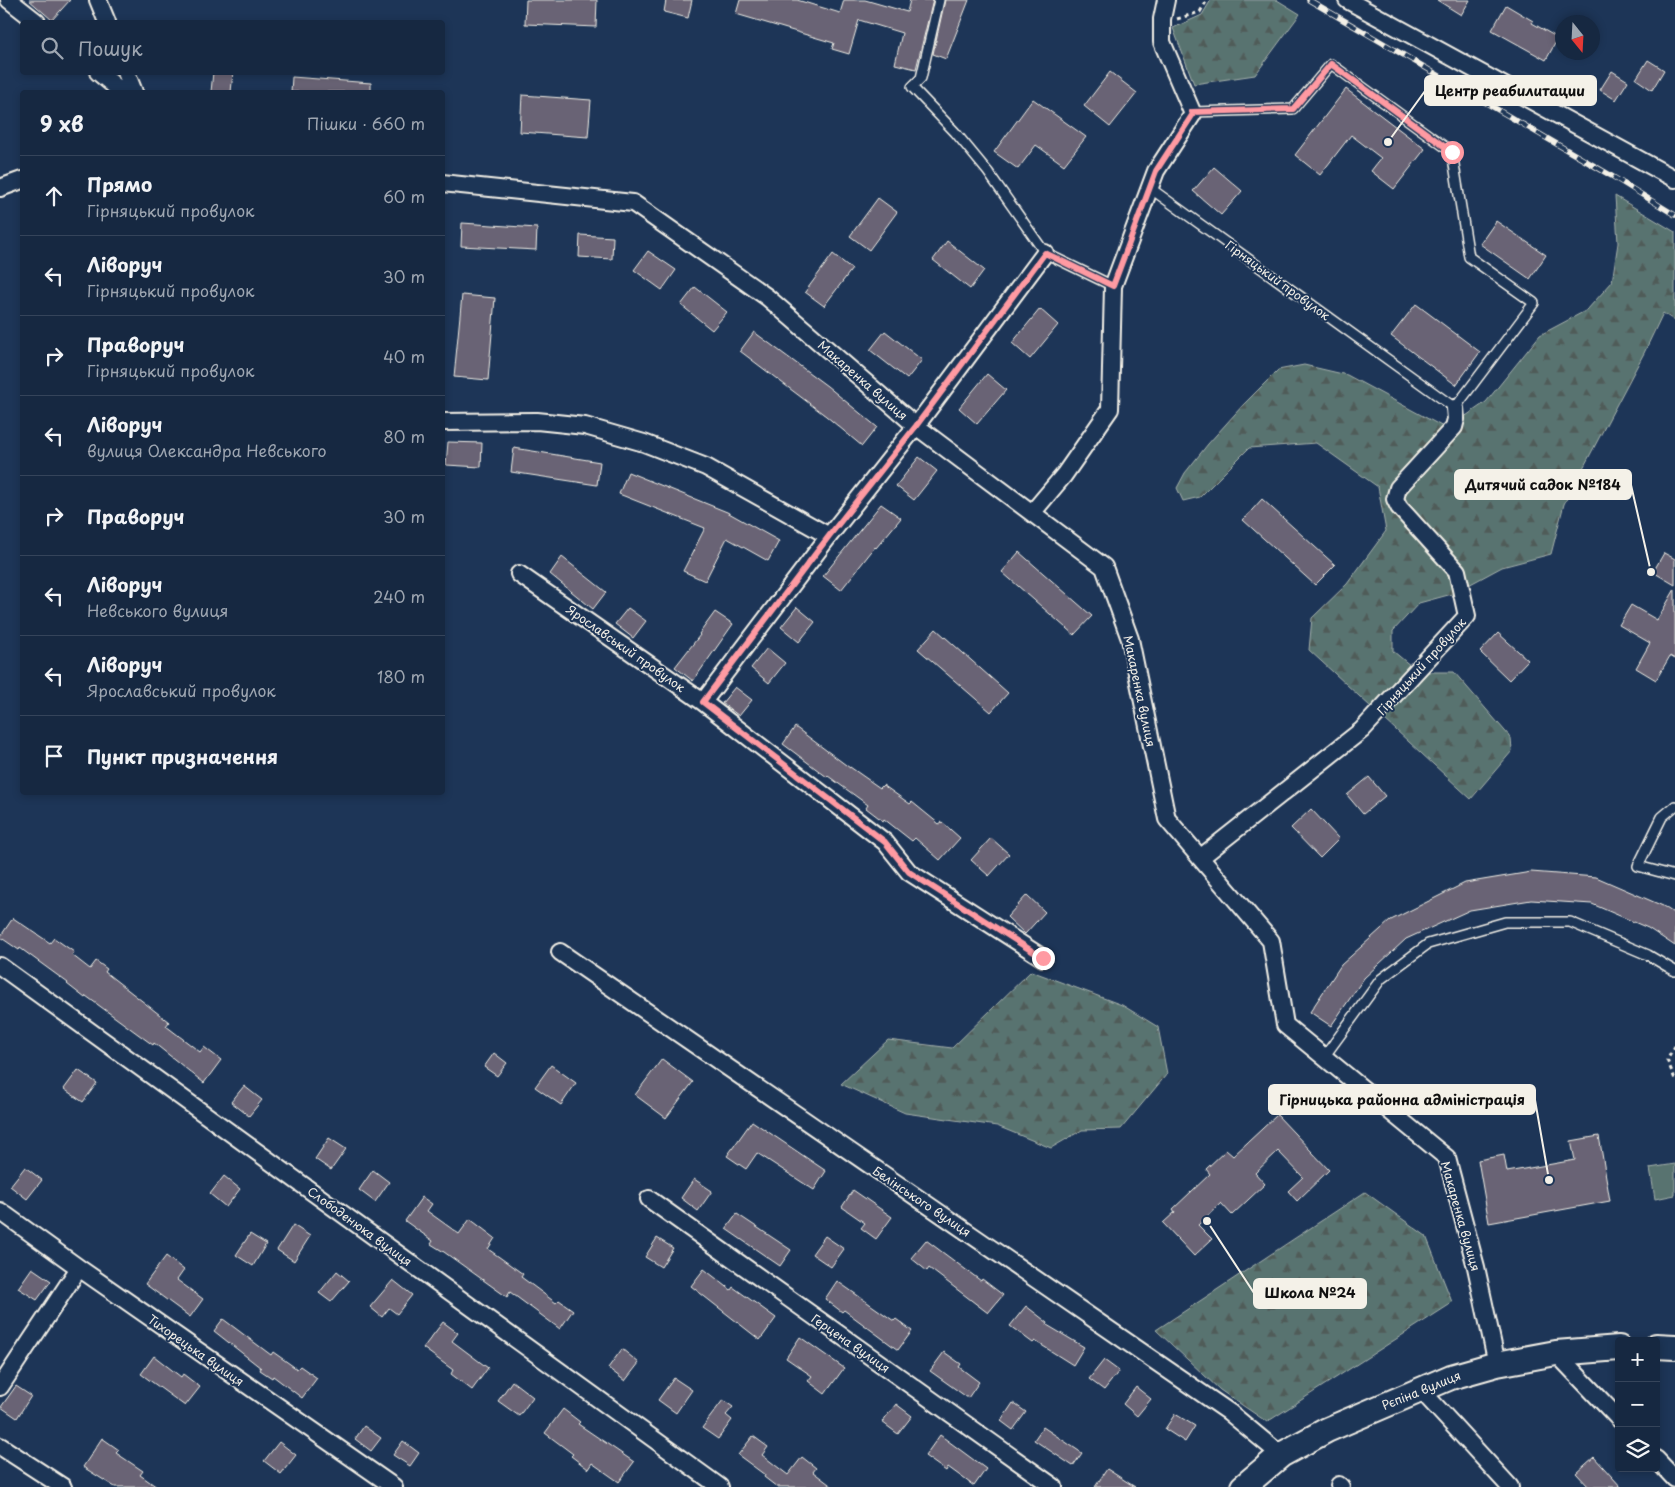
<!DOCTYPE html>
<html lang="uk">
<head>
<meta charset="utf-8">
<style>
  body { margin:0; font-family:"Playpen Sans",sans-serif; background:#1f3048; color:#f1f3f6 }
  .controls { position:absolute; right:15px; bottom:15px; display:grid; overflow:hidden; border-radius:5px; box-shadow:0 2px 8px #0003 }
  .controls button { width:45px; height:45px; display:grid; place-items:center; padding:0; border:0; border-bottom:1px solid #35445a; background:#162841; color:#f1f3f6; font:25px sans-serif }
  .compass { position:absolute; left:1555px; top:15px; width:45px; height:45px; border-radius:50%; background:#162841; box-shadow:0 2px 8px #0003; rotate:162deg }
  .stop { position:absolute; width:15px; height:15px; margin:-11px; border:4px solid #ff9aa2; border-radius:50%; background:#fff }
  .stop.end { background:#ff9aa2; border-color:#fff; box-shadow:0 1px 5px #0008 }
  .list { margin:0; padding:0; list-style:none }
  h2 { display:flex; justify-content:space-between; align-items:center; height:65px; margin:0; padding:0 20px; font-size:21px }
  h2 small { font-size:16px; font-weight:400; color:#9ea6b1 }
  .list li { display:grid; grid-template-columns:32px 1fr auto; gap:15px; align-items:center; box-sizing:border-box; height:80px; padding:0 20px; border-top:1px solid #35445a }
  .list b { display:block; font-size:19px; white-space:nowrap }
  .list p { margin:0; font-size:16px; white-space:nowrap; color:#9ea6b1 }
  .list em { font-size:16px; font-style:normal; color:#9ea6b1 }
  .icon { flex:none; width:28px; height:28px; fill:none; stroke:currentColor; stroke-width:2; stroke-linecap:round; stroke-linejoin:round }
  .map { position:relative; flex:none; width:1675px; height:1487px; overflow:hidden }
  .search { position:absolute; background:#162841; box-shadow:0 2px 8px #0003; left:20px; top:20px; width:425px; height:55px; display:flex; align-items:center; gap:12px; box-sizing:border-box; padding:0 18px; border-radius:5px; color:#9ea6b1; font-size:19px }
  .panel { position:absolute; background:#162841; box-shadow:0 2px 8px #0003; left:20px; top:90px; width:425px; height:705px; border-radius:5px }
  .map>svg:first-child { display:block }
  .green { fill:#597370; stroke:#a6b2ac }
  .forest { fill:url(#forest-firs); stroke:#a6b2ac }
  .building { fill:#696475; stroke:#f4f1e8 }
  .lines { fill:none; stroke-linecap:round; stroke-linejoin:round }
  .lane-casing { stroke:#f4f1e8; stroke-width:12 }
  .street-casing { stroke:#f4f1e8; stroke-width:20 }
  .secondary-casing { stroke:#f4f1e8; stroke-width:28 }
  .path { stroke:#f4f1e8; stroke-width:3; stroke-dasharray:4 4; stroke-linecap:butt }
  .lane { stroke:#1d3557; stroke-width:9 }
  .street { stroke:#1d3557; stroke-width:16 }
  .secondary { stroke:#1d3557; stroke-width:24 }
  .rail-casing { stroke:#f4f1e8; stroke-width:5.5 }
  .rail { stroke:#1d3557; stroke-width:4; stroke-dasharray:11; stroke-linecap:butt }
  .route { stroke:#ff9aa2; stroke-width:6 }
  .labels { text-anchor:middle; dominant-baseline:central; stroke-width:4; stroke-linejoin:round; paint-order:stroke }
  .street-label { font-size:12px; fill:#f4f1e8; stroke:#1d3557 }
  .leader { fill:none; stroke:#f4f1e8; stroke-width:2 }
  .callout-dot { fill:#f4f1e8; stroke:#1d3557; stroke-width:2 }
  .callout { fill:#f4f1e8; stroke:#f4f1e8; stroke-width:2 }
  .callout-label { font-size:14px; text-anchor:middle; font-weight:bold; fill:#111 }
</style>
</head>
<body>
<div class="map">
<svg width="1675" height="1487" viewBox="0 0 1675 1487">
  <defs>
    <pattern id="forest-firs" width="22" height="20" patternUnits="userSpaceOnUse" patternTransform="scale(1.25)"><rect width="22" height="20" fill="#597370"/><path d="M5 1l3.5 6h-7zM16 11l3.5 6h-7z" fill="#505b59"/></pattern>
  </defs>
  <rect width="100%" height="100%" fill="#1d3557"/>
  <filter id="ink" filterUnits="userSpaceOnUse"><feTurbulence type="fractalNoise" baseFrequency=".02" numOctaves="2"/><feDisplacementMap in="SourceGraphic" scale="10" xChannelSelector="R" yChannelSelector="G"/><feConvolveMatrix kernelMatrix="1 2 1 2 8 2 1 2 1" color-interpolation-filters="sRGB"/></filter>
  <g filter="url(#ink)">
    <!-- green -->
    <path class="green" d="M1675 1164V1195L1655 1199 1650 1168Z"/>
    <!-- forest -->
    <path class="forest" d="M1211 0H1277L1300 14 1255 75 1194 84 1173 28 1202 15Z
      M1615 196 1675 232V321L1663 313 1644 353 1564 504 1551 554 1502 567 1452 594 1419 603 1393 631V651L1418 672H1454L1511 738 1512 751 1471 799 1309 650 1312 618 1347 584 1386 531 1378 487 1316 443 1249 448 1200 497 1183 501 1177 488 1185 473 1208 444 1244 404 1278 370 1304 365 1347 375 1447 429 1486 402 1540 335 1587 310 1612 282 1618 243Z
      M1031 971 1122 1005 1158 1027 1167 1074 1121 1129 1082 1130 1051 1148 997 1126 905 1113 841 1084 888 1040 952 1048Z
      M1365 1192 1426 1236 1452 1302 1449 1305 1267 1422 1220 1390 1156 1330Z"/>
    <!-- building -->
    <path class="building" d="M29 0H70L52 20Z
      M526 0H597L596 27 525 24Z
      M666 0H692L688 18 664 12Z
      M740 0H797L840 13 844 0H865L907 12 910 0H933L916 69 895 64 902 33 859 20 849 54 832 49 834 43 736 14Z
      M945 0H969L946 59 933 54Z
      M1437 0H1470L1461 15Z
      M1506 5 1533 21 1532 23 1558 38 1546 60 1492 30Z
      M1648 60 1664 70 1652 90 1636 79Z
      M1612 71 1628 81 1616 100 1600 90Z
      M213 72H233L231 92H211Z
      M1110 72 1137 93 1110 127 1084 106Z
      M292 77 371 83V92H291Z
      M1346 89 1425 149 1394 189 1371 171 1381 158 1351 135 1320 175 1295 155Z
      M522 95 591 100 588 137 520 132Z
      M1033 99 1086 137 1064 165 1036 145 1018 169 994 152Z
      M1214 167 1242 191 1221 215 1193 191Z
      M878 198 897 212 869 250 850 236Z
      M1496 221 1546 255 1530 279 1480 244Z
      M462 223 537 228 536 250 461 246Z
      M580 235 613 237 612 259 579 257Z
      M947 241 984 270 970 289 933 260Z
      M648 251 676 270 662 290 634 270Z
      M833 254 852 269 824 306 805 292Z
      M695 287 727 312 712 330 681 305Z
      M462 295 495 298 488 380 454 377Z
      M1416 304 1480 352 1456 385 1391 336Z
      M1040 309 1058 325 1030 359 1012 343Z
      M885 331 922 360 907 379 870 350Z
      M754 332 827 386 877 427 862 446 826 416 740 351Z
      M987 374 1006 390 977 424 959 408Z
      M448 442 482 443 481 467 446 465Z
      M514 448 600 462 597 485 511 472Z
      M919 457 937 471 914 500 896 486Z
      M628 472 727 512 779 541 768 561 727 538 705 581 683 571 705 528 619 494Z
      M1262 499 1335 565 1315 585 1243 520Z
      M881 504 901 518 876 548 875 547 841 590 823 576Z
      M1019 552 1092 616 1074 635 1002 572Z
      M1664 553 1675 559V585L1653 572Z
      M562 557 606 592 593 609 550 574Z
      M1675 589V659L1670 656 1656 680 1636 668 1650 643 1619 625 1631 605 1657 620Z
      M797 607 815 622 799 642 781 627Z
      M628 608 646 621 633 638 615 624Z
      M715 612 733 624 693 681 675 667 700 635 699 634Z
      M936 629 1008 693 991 712 918 649Z
      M1498 633 1528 660 1509 680 1480 652Z
      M767 648 785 663 769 683 751 668Z
      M735 687 752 700 739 716 722 703Z
      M795 727 850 768V767L880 788 883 785 910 804 912 802 939 824 942 822 960 838 940 860 915 838 912 841 884 819 883 821 866 808 868 805 828 776 827 777 783 744Z
      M1369 777 1385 796 1363 814 1347 795Z
      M1311 809 1339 839 1320 858 1291 828Z
      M991 838 1009 854 989 876 971 860Z
      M1531 872 1596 877 1663 906 1675 914V946L1648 928 1592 904 1531 900 1470 910 1406 939 1364 978 1331 1026 1310 1012 1341 965 1391 920 1465 883Z
      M1027 895 1045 912 1025 934 1007 917Z
      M13 918 50 943 54 938 74 952 72 955 90 969 96 961 107 969 105 972 169 1022 166 1026 200 1052 204 1047 221 1060 204 1083 154 1043 153 1045 86 996 85 998 67 984 68 983 20 948 19 950 0 937Z
      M494 1053 507 1063 497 1076 484 1067Z
      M662 1059 693 1082 666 1118 635 1095Z
      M551 1065 576 1083 561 1105 535 1087Z
      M78 1070 97 1083 83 1102 64 1089Z
      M244 1086 262 1100 249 1116 231 1102Z
      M1277 1115 1329 1170 1297 1201 1288 1191 1303 1177 1278 1151 1255 1173 1265 1184 1232 1215 1221 1203 1198 1225 1212 1239 1194 1256 1163 1223 1175 1212 1173 1209 1210 1174 1206 1169 1226 1150 1233 1156Z
      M752 1121 826 1171 814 1190 757 1153 746 1169 727 1156Z
      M1599 1136 1610 1201 1489 1223 1478 1160 1504 1155 1507 1172 1575 1160 1571 1141Z
      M329 1138 346 1149 331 1170 315 1159Z
      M25 1167 42 1180 27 1199 10 1186Z
      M373 1170 389 1182 375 1202 359 1190Z
      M224 1176 240 1189 226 1207 210 1194Z
      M694 1179 712 1191 698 1211 681 1198Z
      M853 1190 892 1217 876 1239 861 1228 865 1223 842 1207Z
      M422 1197 432 1204 427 1211 459 1234 470 1219 495 1238 488 1249 523 1274 521 1277 556 1303 559 1300 573 1310 560 1329 510 1292 507 1297 444 1252 431 1244 433 1241 405 1221Z
      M737 1214 791 1250 780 1266 726 1229Z
      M293 1225 310 1236 294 1261 277 1250Z
      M250 1234 266 1244 253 1266 236 1255Z
      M825 1236 844 1249 831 1267 812 1254Z
      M657 1238 673 1248 661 1267 645 1257Z
      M926 1240 981 1281 982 1279 1003 1295 988 1313 929 1268 927 1271 911 1258Z
      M166 1256 184 1270 177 1280 203 1299 190 1317 145 1284Z
      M32 1268 51 1281 37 1300 18 1288Z
      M704 1269 731 1290 733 1287 776 1318 760 1340 691 1286Z
      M337 1271 349 1281 331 1302 319 1293Z
      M393 1280 412 1295 397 1314 389 1308 382 1317 370 1307Z
      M837 1281 894 1321 896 1319 912 1331 898 1350 844 1310 842 1312 825 1299Z
      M1026 1306 1048 1323 1047 1325 1084 1347 1073 1365 1035 1341 1033 1343 1010 1326Z
      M223 1319 271 1355 273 1352 297 1369 300 1366 317 1378 302 1398 273 1376 272 1378 260 1370 261 1368 214 1331Z
      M443 1322 458 1333 452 1341 488 1368 472 1390 451 1374 453 1370 423 1348Z
      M800 1337 844 1368 825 1394 808 1381 812 1376 786 1358Z
      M622 1349 639 1363 625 1381 608 1368Z
      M944 1352 961 1364 959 1367 979 1382 968 1398 930 1371Z
      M154 1356 181 1377 183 1374 200 1387 185 1406 141 1374Z
      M1104 1360 1119 1371 1104 1390 1089 1379Z
      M674 1378 692 1390 676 1413 658 1400Z
      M512 1381 533 1397 519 1416 498 1401Z
      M16 1386 31 1396 17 1418 1 1407Z
      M1136 1387 1151 1399 1137 1416 1123 1404Z
      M723 1400 733 1407 726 1415 732 1420 718 1439 702 1428Z
      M1013 1403 1026 1412 1013 1430 1001 1421Z
      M896 1404 912 1416 898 1434 882 1422Z
      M563 1409 580 1422 578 1424 634 1462 619 1482 592 1463 588 1469 571 1456 573 1454 545 1433Z
      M1175 1414 1195 1426 1185 1442 1165 1429Z
      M364 1426 381 1438 371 1451 355 1439Z
      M1043 1427 1082 1453 1073 1466 1034 1440Z
      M940 1435 986 1469 974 1486 948 1467 946 1471 925 1456Z
      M753 1436 768 1447 762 1455 788 1475 802 1457 816 1468 813 1472 833 1487H777L764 1477 765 1475 738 1455Z
      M102 1438 119 1450 116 1453 143 1471 140 1475 157 1487H115L83 1467Z
      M403 1441 419 1453 410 1466 393 1455Z
      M279 1442 296 1455 281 1474 264 1461Z
      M1594 1457 1621 1487H1589L1576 1473Z
      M1107 1469 1135 1487H1095Z"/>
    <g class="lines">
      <defs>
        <path id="lane" d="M939 0 921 78 912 87 955 132 988 172 1045 253 1113 286
          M1150 188 1455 408 1534 303 1469 257 1452 152 1331 64 1293 109 1192 112
          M1675 806 1662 817 1638 866 1675 876
          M1324 1057 1381 979 1428 944 1505 922H1570L1648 955 1675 971"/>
        <path id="street" d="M9 0 37 22
          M98 0 107 22
          M1347 0 1675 179
          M98 72 122 92
          M126 72 134 92
          M442 183 633 203 767 297 916 426 1104 567 1130 639 1167 819 1271 941 1285 1025 1447 1158 1476 1267 1497 1364
          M0 188 22 180
          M442 422 537 421 585 426 644 443 706 467 829 536
          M1032 513 1064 475 1110 409 1113 286 1156 171 1193 114 1162 42V19L1166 0
          M519 574 703 702 885 842 909 872 1043 958
          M703 702 829 536 916 426 1045 253
          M1200 858 1362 730 1467 616 1457 571 1399 507 1395 499 1398 488 1454 427 1456 419 1455 408
          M560 952 1229 1412 1281 1455
          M0 966 720 1487
          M649 1199 1054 1487
          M0 1211 79 1268 394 1487
          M1556 1353 1619 1419
          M0 1387 79 1268
          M1420 1389 1510 1487
          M0 1446 63 1487
          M1656 1459 1675 1479
          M1339 1485 1341 1487"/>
        <path id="secondary" d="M1656 1346 1675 1347
          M1243 1487 1281 1455 1327 1430 1451 1377 1497 1364 1556 1353 1619 1348"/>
      </defs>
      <!-- lane casing -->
      <use href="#lane" class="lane-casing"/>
      <!-- street casing -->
      <use href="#street" class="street-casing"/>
      <!-- secondary casing -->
      <use href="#secondary" class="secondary-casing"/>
      <!-- path -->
      <path class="path" d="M1177 19 1200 12 1207 0
        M1675 1046 1667 1060 1675 1079"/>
      <!-- lane -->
      <use href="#lane" class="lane"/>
      <!-- street -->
      <use href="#street" class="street"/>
      <!-- secondary -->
      <use href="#secondary" class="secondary"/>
      <defs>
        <path id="rail" d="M1309 0 1610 175 1675 215"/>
      </defs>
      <!-- rail casing -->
      <use href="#rail" class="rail-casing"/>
      <!-- rail -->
      <use href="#rail" class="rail"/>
    </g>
  </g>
  <g class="lines" filter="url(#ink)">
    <!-- route -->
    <path class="route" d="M1043 958 909 872 885 842 703 702 829 536 916 426 1045 253 1113 286 1156 171 1193 114 1192 112 1293 109 1331 64 1452 152"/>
  </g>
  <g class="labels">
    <!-- street labels -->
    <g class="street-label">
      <text transform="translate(1278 280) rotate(36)">Гірняцький провулок</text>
      <text transform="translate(863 380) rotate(41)">Макаренка вулиця</text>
      <text transform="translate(626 648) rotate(35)">Ярославський провулок</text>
      <text transform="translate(1421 666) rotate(-48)">Гірняцький провулок</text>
      <text transform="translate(1140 691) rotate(78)">Макаренка вулиця</text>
      <text transform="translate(922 1201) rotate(34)">Белінського вулиця</text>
      <text transform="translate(1461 1216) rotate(74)">Макаренка вулиця</text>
      <text transform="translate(360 1226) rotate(36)">Слободенюка вулиця</text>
      <text transform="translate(851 1343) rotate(35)">Герцена вулиця</text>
      <text transform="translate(196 1350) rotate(35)">Тихорецька вулиця</text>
      <text transform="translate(1421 1390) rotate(-22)">Рєпіна вулиця</text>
    </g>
  </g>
  <!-- callouts -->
  <path class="leader" d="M1388 142L1425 91M1651 572L1631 485M1549 1180L1535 1100M1207 1221L1254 1293"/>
  <g class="callout-dot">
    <circle cx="1388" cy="142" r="5"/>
    <circle cx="1651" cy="572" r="5"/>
    <circle cx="1549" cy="1180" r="5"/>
    <circle cx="1207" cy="1221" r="5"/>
  </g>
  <g class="callout">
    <rect x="1425" y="76" width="171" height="29" rx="5"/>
    <rect x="1455" y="470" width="176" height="29" rx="5"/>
    <rect x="1269" y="1085" width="266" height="29" rx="5"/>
    <rect x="1254" y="1279" width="112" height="29" rx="5"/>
  </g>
  <g class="callout-label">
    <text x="1510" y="96">Центр реабилитации</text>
    <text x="1543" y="490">Дитячий садок №184</text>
    <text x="1402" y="1105">Гірницька районна адміністрація</text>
    <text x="1310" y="1298">Школа №24</text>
  </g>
</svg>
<div class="controls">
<button>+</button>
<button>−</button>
<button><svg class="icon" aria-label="layers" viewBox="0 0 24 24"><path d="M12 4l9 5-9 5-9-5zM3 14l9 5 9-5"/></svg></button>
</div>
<svg class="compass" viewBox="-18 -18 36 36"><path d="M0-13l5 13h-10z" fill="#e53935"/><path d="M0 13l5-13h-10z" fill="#9ea6b1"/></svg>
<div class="stop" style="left:1452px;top:152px"></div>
<div class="stop end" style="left:1043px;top:958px"></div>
<div class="search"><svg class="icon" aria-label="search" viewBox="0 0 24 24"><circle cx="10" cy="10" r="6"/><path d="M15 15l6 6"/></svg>Пошук</div>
<section class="panel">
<h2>9 хв<small>Пішки · 660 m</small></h2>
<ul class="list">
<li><svg class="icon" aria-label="ahead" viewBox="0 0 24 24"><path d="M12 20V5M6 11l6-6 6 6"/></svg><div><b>Прямо</b><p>Гірняцький провулок</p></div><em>60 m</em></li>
<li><svg class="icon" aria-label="left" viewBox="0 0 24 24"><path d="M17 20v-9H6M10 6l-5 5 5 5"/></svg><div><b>Ліворуч</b><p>Гірняцький провулок</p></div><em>30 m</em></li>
<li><svg class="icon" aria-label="right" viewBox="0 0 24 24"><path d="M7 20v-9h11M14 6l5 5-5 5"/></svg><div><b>Праворуч</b><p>Гірняцький провулок</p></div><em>40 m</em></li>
<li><svg class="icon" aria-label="left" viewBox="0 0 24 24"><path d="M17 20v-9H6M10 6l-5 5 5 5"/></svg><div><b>Ліворуч</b><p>вулиця Олександра Невського</p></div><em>80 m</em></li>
<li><svg class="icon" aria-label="right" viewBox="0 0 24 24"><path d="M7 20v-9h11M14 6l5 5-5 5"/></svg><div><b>Праворуч</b></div><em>30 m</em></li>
<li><svg class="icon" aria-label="left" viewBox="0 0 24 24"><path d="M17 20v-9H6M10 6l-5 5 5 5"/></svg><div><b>Ліворуч</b><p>Невського вулиця</p></div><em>240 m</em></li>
<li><svg class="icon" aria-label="left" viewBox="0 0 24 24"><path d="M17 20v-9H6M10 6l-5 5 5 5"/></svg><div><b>Ліворуч</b><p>Ярославський провулок</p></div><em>180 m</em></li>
<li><svg class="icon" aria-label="arrive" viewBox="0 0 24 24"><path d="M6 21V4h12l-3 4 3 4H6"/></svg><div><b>Пункт призначення</b></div></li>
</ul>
</section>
</div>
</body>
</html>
